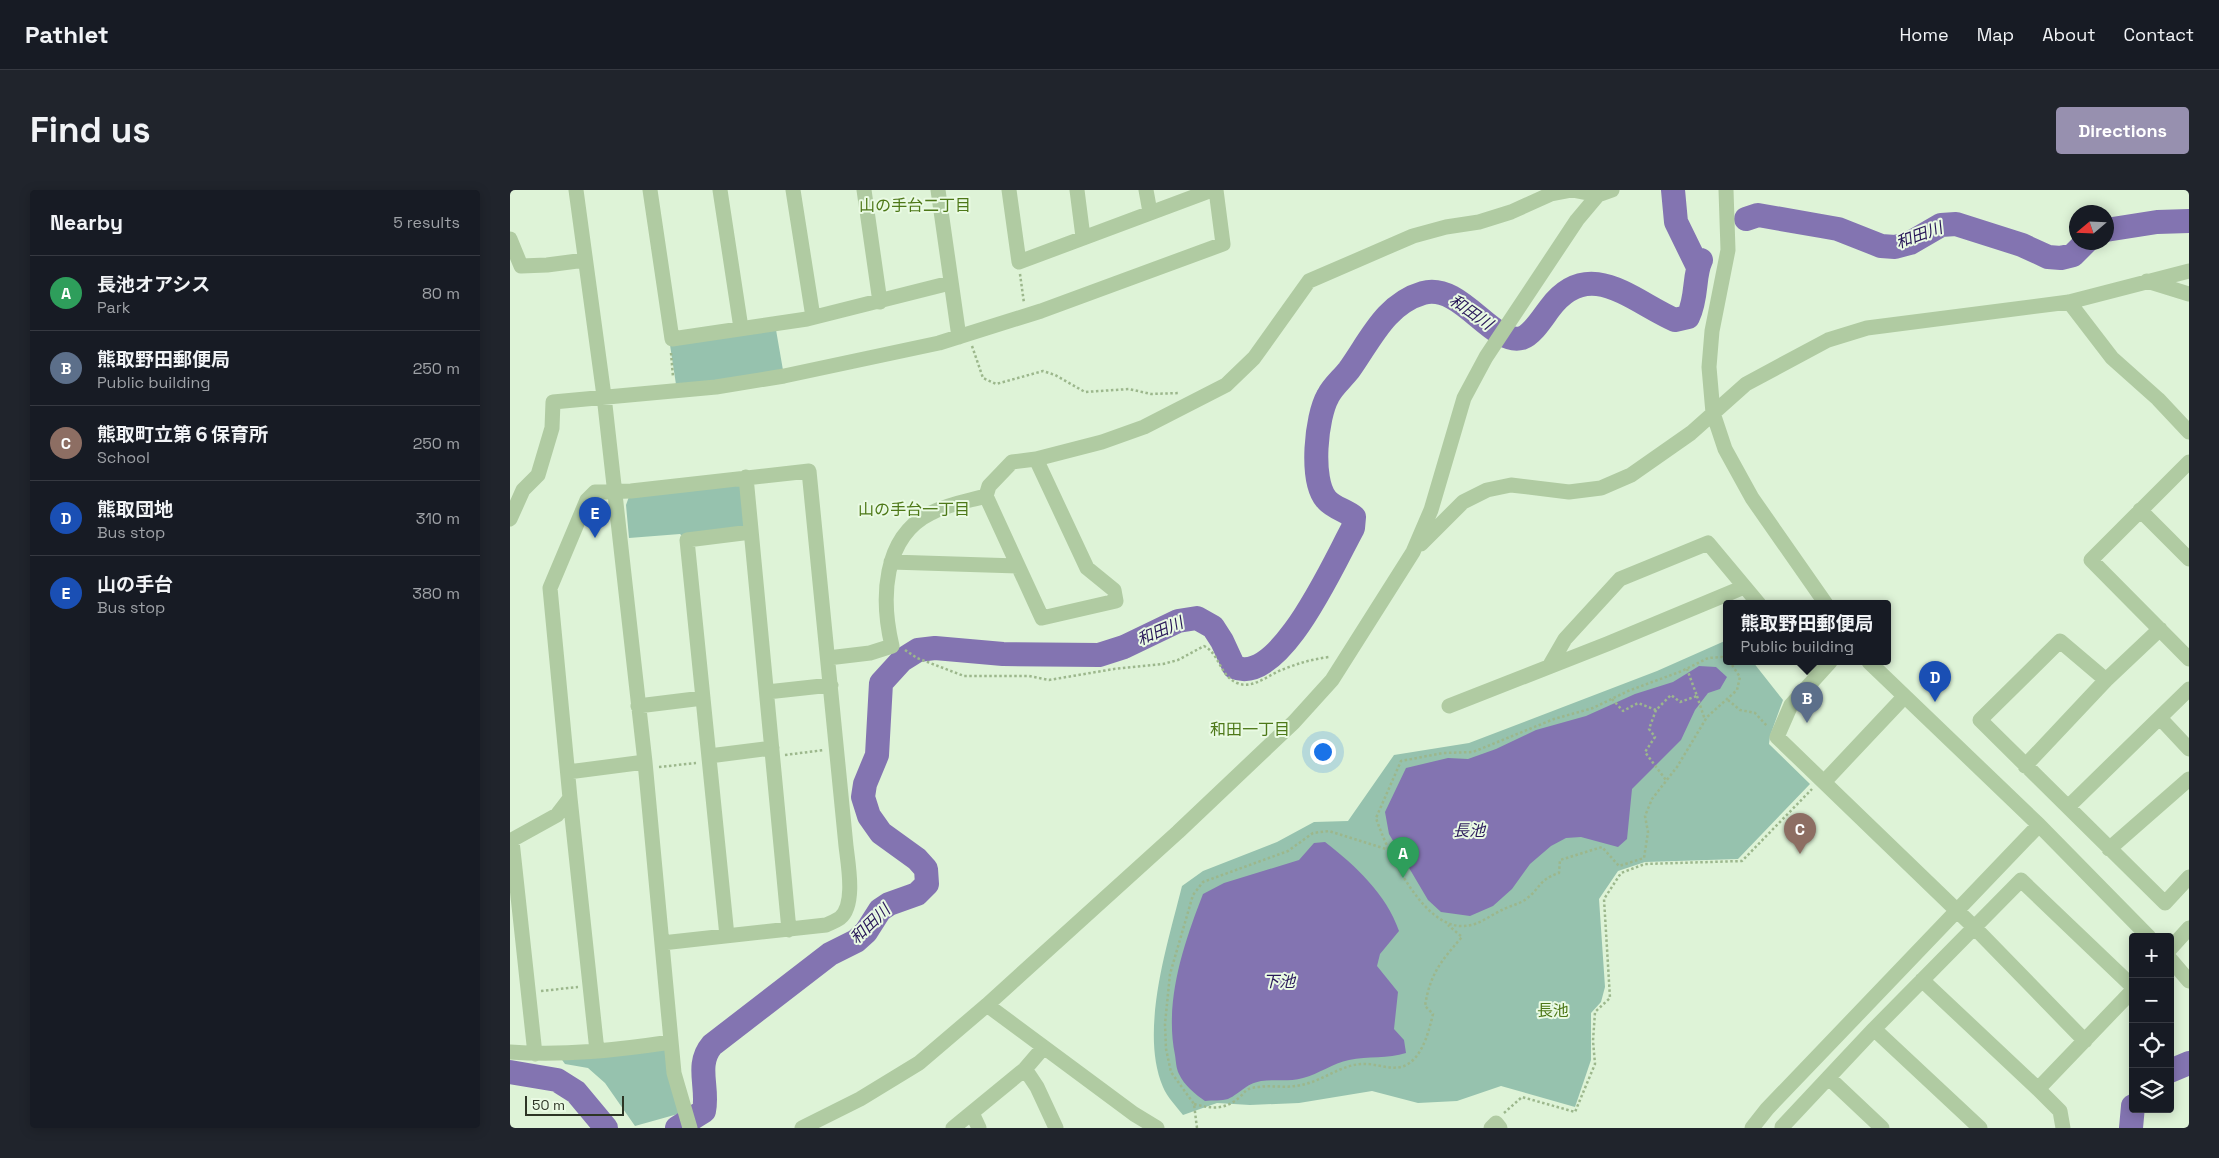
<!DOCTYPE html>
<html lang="en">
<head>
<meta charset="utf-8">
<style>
  body { margin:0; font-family:"Space Grotesk","Noto Sans JP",sans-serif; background:#20242c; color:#f1f3f6 }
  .controls { position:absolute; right:15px; bottom:15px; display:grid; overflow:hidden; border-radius:5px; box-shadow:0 2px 12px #0003 }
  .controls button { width:45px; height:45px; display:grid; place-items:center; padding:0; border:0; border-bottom:1px solid #363941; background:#171b24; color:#f1f3f6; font:25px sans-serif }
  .compass { position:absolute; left:1559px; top:15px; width:45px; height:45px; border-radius:50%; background:#171b24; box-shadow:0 2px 12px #0003; rotate:251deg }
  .scale { position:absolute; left:15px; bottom:12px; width:99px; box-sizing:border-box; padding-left:5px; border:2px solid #2d3525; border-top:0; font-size:14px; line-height:18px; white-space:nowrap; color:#2d3525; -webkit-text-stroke:4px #e9fae3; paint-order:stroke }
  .you { position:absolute; left:812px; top:561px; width:18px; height:18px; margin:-12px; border:4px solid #fff; border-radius:50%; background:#1a73e8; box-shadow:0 0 0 8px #1a73e833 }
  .badge { display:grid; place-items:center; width:32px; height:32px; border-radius:50%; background:#9790af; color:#fff; font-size:16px; font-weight:700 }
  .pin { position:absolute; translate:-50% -41px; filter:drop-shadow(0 1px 2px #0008) }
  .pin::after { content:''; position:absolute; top:26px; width:18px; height:15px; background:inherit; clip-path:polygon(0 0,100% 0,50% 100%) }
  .popup { position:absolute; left:1213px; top:410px; width:168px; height:65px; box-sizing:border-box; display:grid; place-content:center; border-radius:5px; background:#171b24; filter:drop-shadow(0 1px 4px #0005); font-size:16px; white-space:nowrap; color:#9ea1a6 }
  .popup b { font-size:19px; color:#f1f3f6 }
  .popup::after { content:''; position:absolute; left:50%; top:100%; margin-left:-10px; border:10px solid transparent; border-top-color:#171b24 }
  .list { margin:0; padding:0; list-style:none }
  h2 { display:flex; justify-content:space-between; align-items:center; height:65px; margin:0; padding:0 20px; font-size:21px }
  h2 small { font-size:16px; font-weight:400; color:#9ea1a6 }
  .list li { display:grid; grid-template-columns:32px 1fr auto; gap:15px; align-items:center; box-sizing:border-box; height:75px; padding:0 20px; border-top:1px solid #363941 }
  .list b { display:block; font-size:19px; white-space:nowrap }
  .list p { margin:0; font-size:16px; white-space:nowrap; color:#9ea1a6 }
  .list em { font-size:16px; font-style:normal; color:#9ea1a6 }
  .icon { flex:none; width:28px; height:28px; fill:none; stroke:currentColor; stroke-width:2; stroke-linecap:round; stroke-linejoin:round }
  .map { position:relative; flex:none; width:1679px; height:938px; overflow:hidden; border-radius:5px }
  header { display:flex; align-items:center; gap:30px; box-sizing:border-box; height:70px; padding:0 25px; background:#171b24; border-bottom:1px solid #363941 }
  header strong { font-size:24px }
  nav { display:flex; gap:28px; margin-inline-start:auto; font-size:18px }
  .intro { display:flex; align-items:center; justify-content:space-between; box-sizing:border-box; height:120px; padding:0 30px }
  h1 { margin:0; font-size:35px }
  .button { padding:12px 22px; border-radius:5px; background:#9790af; color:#fff; font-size:18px; font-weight:700 }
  main { display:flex; gap:30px; padding:0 30px }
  aside { flex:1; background:#171b24; border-radius:5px; box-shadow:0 2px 12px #0003 }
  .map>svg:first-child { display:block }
  .green { fill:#96c2ae }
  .water { fill:#8374b1 }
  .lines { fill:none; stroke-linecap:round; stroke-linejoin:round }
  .river { stroke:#8374b1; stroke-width:24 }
  .path { stroke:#9cb78c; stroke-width:2.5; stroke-dasharray:2.5 2.5; stroke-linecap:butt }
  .minor { stroke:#b0cba2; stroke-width:15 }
  .labels { text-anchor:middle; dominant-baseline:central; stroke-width:4; stroke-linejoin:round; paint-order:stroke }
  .neighbourhood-label { font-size:16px; fill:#4d7818; stroke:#e9fae3 }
  .water-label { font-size:16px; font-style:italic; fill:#291859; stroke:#e9fae3 }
</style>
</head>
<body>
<header>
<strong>Pathlet</strong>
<nav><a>Home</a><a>Map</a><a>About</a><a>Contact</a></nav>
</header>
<div class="intro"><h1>Find us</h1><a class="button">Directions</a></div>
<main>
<aside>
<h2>Nearby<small>5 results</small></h2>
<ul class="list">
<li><span class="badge" style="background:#2e9e5b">A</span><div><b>長池オアシス</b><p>Park</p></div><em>80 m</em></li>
<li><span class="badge" style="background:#5c6f8a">B</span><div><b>熊取野田郵便局</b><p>Public building</p></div><em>250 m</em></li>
<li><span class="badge" style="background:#8d6e63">C</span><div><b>熊取町立第６保育所</b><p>School</p></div><em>250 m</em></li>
<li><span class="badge" style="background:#1a4fb4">D</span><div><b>熊取団地</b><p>Bus stop</p></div><em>310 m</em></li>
<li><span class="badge" style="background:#1a4fb4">E</span><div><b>山の手台</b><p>Bus stop</p></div><em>380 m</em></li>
</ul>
</aside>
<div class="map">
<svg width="1679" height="938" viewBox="0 0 1679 938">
  <rect width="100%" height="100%" fill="#def3d7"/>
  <!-- green -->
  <path class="green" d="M265 134 274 186 167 201 160 155Z
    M236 287 241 342 177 350 170 344 119 348 116 315 121 301Z
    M1217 450V472H1243L1273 510 1260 546 1259 554 1300 594 1228 669 1135 672 1108 681 1089 709 1095 797 1091 812 1081 823V870L1065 917 991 896 947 911 908 913 862 901 789 913 740 915 707 913 673 925C667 917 657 907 653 897 629 841 658 753 672 696L693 681 767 652 804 632 838 631 884 565 959 553 1147 481Z
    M161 852 175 922 125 936 95 893 78 878 55 874 47 863Z"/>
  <!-- water -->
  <path class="water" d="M1189 476 1206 477 1217 487 1210 499 1198 503 1185 520 1171 550 1122 599 1117 649 1108 657 1071 647 1056 648 1041 656 1020 674 1002 699 983 716 960 726 931 722 918 710 879 644 875 622 896 578 938 568 958 569 986 559 1026 540 1076 526 1125 504 1163 492Z
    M815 652C846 676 876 704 889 741L870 764 867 776 888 802 884 839 894 850 896 863C878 869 858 866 839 870 823 873 809 884 793 888 779 892 765 889 751 891 735 894 731 903 718 909 712 911 702 910 695 911 685 904 674 895 669 884 666 878 666 871 665 865 654 811 674 753 693 704L714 693 789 670 804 653Z"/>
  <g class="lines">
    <!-- river -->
    <path class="river" d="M1163 0 1166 32 1188 77
      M1236 29 1248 25 1311 36 1328 39 1371 56 1385 57 1400 53 1431 35 1446 34 1512 55 1538 67 1551 68 1563 65 1576 52
      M1596 40 1647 32 1679 31
      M1660 881 1679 873
      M0 882 47 890 66 902 96 938
      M167 938 194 921C199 898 185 875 202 855L320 764 346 751 356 742 370 720 379 714 407 704 417 694 416 679 407 669 371 643 359 626 353 607 355 594 367 565 371 493 392 470 408 460 425 458 493 464 589 465 614 457 668 431 687 428 703 437 712 451 724 477C770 497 825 370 843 338L844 327C836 320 823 318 816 309 800 290 806 227 818 206 823 196 832 189 839 180 860 151 875 114 913 103 951 92 982 156 1012 148 1023 144 1033 127 1040 118 1079 66 1122 111 1165 130L1178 127C1188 106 1183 87 1191 70
      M1621 938 1623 916"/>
    <!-- path -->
    <path class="path" d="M510 84 514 113
      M462 156 473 188 486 194 533 181 545 185 575 202 619 199 641 204 670 203
      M161 163 163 187
      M395 460 407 468 454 486H519L539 490 604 479 653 474 668 470 694 456C710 464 709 485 727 493 743 500 759 484 774 479 789 473 803 469 819 467
      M1217 470 1212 467 1198 468 1172 481 1118 501 1083 518 1044 529 963 562 933 563 891 571 866 628C877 661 913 738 953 736 968 736 979 726 992 720 999 716 1010 714 1016 709 1031 698 1028 690 1049 683L1050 670 1092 657 1109 676 1134 668 1138 642 1135 626 1142 609 1167 577 1197 527 1227 500 1230 487 1220 472
      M1187 506 1195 530
      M1102 509 1113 521 1128 513 1146 520 1161 505 1170 512 1187 506 1177 479
      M1218 510 1230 520 1245 523 1257 536
      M1146 520 1139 539 1145 547 1135 562 1156 590
      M275 565 314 560
      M149 577 186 573
      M31 801 68 797
      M684 914C702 919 715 920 730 907 734 903 736 899 742 898 758 894 775 899 791 895 813 891 830 875 852 874 866 873 881 881 894 876 912 869 919 841 923 824L915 816C920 784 931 771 952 747L938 735
      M994 923 1012 907 1065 922 1085 874 1083 851 1085 822 1100 808 1094 709 1111 683 1135 674 1232 671 1302 599
      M687 938 684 914 661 882 656 859 655 834 660 784 683 705 693 692 778 661 803 643 819 641 879 660"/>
    <!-- minor -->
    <path class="minor" d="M66 0 94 206 135 572 164 883 180 938
      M140 0 162 149 297 129 440 93
      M210 0 231 138
      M283 0 303 127
      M354 0 370 112
      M428 0 449 147
      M499 0 509 72 702 0
      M567 0 573 47
      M636 0 640 22
      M1216 0 1218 60 1202 141 1199 177 1203 223 1215 259 1242 308 1316 414
      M0 49 11 76 37 75 75 70
      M1637 91 1679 104
      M1559 112 1602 168 1648 209 1679 242
      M526 269 592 252 634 237 716 195 744 168 799 91 903 46 936 37 969 32 1001 22 1041 4 1062 0 1088 5
      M526 269 577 378 604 400 606 411 532 428 476 306 479 296 502 272Z
      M1679 272 1581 370 1679 469
      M236 287 279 740
      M1630 320 1679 369
      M0 329 13 300 28 285 42 238 43 212 206 197 274 186 429 153 531 121 713 54 706 0
      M911 354 953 312 977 300 1001 295 1059 302 1091 298 1121 285 1181 243 1236 194 1318 150 1357 138 1559 112 1679 81
      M381 372 508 376
      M318 468 360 463 382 456C371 410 372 347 421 323 438 314 458 311 476 306
      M1296 472 1306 484
      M1320 472 1281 515 1267 547 1465 738 1575 851
      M1359 472 1529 635 1639 747
      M1040 475 1055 449 1110 389 1198 353 1249 414
      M1596 490 1550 451 1470 530 1655 713 1679 687
      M257 502 321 495
      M128 516 193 508
      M939 516 1097 454 1234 397
      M1650 528 1679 559
      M199 566 262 558
      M1515 576 1596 490 1650 439
      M58 582 135 572
      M1314 592 1394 507
      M60 608 87 861
      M1558 617 1679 499
      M0 651 47 625 60 608 40 398 77 310 85 302 121 301 299 281 336 656C338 674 346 715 330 728 326 731 320 733 316 735L152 753
      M2 651 25 864
      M1599 659 1679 589
      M217 746 177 350 241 342
      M1660 759 1679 738
      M1660 769 1679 791
      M1412 790 1528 899 1550 921 1553 938
      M477 815 624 924 647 938
      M1364 839 1470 938
      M0 862C54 866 108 860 161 852
      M515 879 527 897 546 938
      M1319 888 1372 938
      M1528 899 1623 800
      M462 923 469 938
      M1272 937 1364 839 1511 690 1623 797
      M292 938 350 909 409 873 477 815 668 642 784 532 822 490 903 362 921 320 954 208 976 167 1067 30 1088 5 1102 0
      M443 938 515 879 533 858
      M981 938 986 933 990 938
      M1242 938 1257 919 1529 635"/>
  </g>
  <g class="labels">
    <!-- neighbourhood labels -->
    <g class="neighbourhood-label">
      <text x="405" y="15">山の手台二丁目</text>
      <text x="404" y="319">山の手台一丁目</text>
      <text x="740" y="539">和田一丁目</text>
      <text x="1043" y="820">長池</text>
    </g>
    <!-- water labels -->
    <g class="water-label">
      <text transform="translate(1409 45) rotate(-20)">和田川</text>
      <text transform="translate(961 122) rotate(35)">和田川</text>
      <text transform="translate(650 441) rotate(-23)">和田川</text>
      <text x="959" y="640">長池</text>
      <text transform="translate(360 734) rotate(-44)">和田川</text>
      <text x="769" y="791">下池</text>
    </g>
  </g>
</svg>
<div class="controls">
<button>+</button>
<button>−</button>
<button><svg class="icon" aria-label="locate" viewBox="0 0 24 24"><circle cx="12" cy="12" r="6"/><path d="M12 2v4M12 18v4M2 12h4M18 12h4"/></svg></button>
<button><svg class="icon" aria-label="layers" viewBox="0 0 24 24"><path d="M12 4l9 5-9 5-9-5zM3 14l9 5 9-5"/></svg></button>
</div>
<svg class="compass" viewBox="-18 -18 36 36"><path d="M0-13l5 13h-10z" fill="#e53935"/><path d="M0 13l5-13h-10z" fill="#9ea1a6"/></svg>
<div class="scale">50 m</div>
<div class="you"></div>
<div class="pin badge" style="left:893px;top:688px;background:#2e9e5b">A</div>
<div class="pin badge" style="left:1297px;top:533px;background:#5c6f8a">B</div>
<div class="popup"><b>熊取野田郵便局</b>Public building</div>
<div class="pin badge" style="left:1290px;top:664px;background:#8d6e63">C</div>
<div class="pin badge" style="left:1425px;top:512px;background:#1a4fb4">D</div>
<div class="pin badge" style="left:85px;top:348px;background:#1a4fb4">E</div>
</div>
</main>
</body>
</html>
